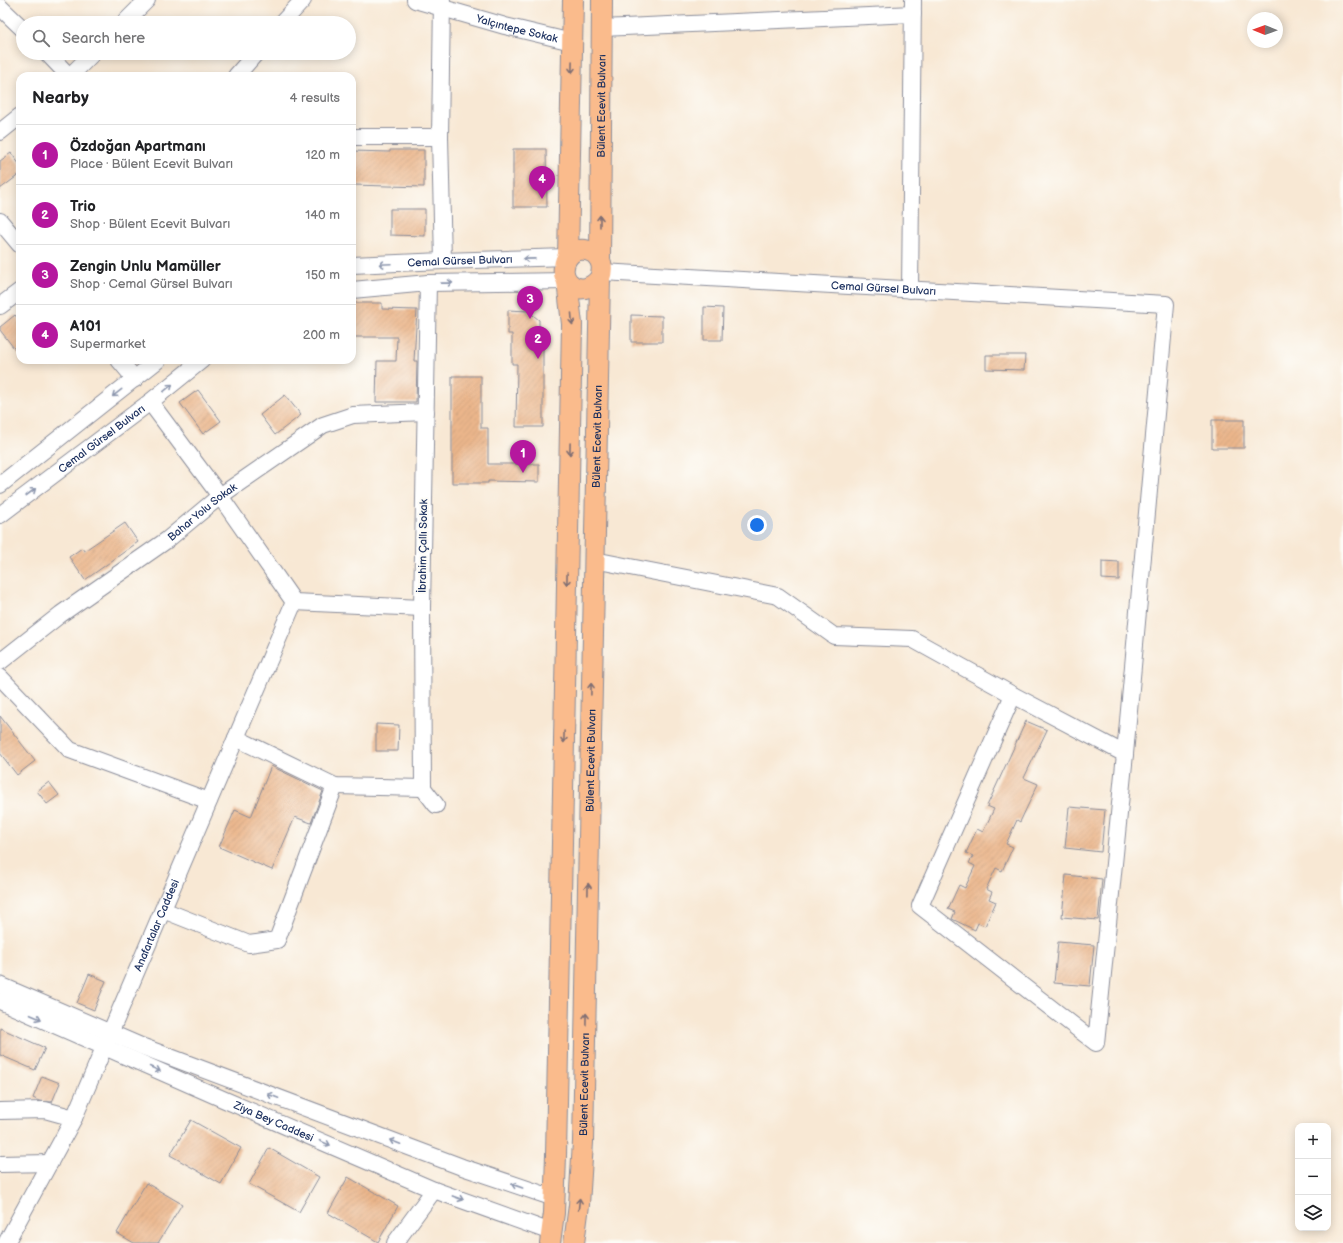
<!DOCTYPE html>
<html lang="en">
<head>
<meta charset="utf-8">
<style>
  body { margin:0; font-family:"Balsamiq Sans",sans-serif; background:#f6f6f6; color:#202124 }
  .controls { position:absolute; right:12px; bottom:12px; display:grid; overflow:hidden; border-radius:8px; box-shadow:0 2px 10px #0003 }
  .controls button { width:36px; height:36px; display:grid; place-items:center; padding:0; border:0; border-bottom:1px solid #e0e0e0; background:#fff; color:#202124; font:20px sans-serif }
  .compass { position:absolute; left:1247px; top:12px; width:36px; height:36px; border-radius:50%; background:#fff; box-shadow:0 2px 10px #0003; rotate:271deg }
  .you { position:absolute; left:757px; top:525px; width:14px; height:14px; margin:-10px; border:3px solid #fff; border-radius:50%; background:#1a73e8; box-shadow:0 0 0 6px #1a73e833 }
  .badge { display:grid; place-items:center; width:26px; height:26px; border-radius:50%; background:#b5179e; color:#fff; font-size:13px; font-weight:700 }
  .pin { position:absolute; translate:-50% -33px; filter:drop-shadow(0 1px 2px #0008) }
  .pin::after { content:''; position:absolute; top:21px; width:14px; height:12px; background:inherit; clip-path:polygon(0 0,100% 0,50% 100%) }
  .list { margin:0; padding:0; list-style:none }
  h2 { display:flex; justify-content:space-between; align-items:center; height:52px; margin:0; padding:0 16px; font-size:17px }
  h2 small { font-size:13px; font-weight:400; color:#757577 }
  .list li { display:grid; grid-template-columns:26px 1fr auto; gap:12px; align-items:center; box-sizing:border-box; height:60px; padding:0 16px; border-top:1px solid #e0e0e0 }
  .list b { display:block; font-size:15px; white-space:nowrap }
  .list p { margin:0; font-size:13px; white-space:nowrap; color:#757577 }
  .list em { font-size:13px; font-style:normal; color:#757577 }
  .icon { flex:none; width:22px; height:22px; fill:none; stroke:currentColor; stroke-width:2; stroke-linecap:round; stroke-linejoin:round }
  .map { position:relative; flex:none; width:1343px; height:1243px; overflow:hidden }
  .search { position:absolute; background:#fff; box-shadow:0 2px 10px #0003; left:16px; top:16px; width:340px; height:44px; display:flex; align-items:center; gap:10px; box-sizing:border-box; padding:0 14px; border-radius:22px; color:#757577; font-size:15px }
  .panel { position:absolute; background:#fff; box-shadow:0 2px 10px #0003; left:16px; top:72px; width:340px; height:292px; border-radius:12px }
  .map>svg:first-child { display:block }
  .building { fill:url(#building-hatch) }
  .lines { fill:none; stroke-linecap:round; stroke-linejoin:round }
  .minor-casing { stroke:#8a8c99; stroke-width:18 }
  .major-casing { stroke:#8a8c99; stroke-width:22 }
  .minor { stroke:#fff; stroke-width:16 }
  .major { stroke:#fabb8c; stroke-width:20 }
  .oneway { stroke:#7f6e73 }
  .oneway2 { stroke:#8d97ae }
  .labels { text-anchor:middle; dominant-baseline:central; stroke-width:4; stroke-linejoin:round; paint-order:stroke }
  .street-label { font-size:11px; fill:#1b2f5e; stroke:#fdfcf7 }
</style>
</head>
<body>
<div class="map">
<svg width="1343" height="1243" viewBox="0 0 1343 1243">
  <defs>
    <pattern id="building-hatch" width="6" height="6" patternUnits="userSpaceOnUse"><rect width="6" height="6" fill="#ebb68b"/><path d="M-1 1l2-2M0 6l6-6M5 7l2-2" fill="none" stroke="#c99d7a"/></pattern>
  </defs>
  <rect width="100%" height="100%" fill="#fdfcf7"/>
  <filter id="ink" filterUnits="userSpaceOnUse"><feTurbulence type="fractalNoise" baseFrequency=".025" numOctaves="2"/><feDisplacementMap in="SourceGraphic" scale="8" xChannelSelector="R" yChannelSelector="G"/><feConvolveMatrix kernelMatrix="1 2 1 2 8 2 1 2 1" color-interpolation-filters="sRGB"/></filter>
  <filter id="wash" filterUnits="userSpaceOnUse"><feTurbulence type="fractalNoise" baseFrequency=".012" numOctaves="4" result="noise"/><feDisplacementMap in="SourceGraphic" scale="16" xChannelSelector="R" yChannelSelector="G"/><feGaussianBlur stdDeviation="0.9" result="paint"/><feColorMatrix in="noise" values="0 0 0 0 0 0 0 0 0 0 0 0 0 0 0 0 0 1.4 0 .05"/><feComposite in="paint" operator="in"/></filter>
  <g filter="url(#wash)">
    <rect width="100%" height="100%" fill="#f8e8d4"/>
    <g id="blocks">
      <!-- building -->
      <path class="building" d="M513 149H546L547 207H513Z
        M390 150H424V187L352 185V151L390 152Z
        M11 153 20 165V174L0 189V161Z
        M390 209H425V236L390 235Z
        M352 303H382V309L417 310 414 361H417L416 402H376L377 361H396L397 337H352Z
        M704 307 723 308 722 340H704Z
        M508 310 528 311 539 320V346H543V427H516L517 364H512V334H508Z
        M15 315 20 321V356L0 330V327Z
        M631 315 662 316V342H631Z
        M986 355H1025L1024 370 986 369Z
        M452 376H481V428H488V464H539V482L488 481V483H452Z
        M198 390 221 421 203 434 180 403Z
        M285 395 301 415 275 435 260 415Z
        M1212 420H1244V448H1212Z
        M125 523 138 542 85 580 69 557 82 548 84 551Z
        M1102 561 1119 562V580L1102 579Z
        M0 716 35 761 17 775 0 753Z
        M1026 721 1047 730 1024 778 1038 784 1020 822 1017 820 1006 844 1013 847 1002 871 996 868 986 889 992 892 989 899 996 902 985 926 978 923 975 930 952 919 955 912 948 909 959 885 965 888 975 866 969 863 973 856 966 853 977 829 983 832 994 809 987 806Z
        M376 724 399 725 398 751H376Z
        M271 766 323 791 311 823 295 817 272 870 219 847 235 810 251 817Z
        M49 782 59 795 47 804 37 791Z
        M1069 807 1105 810 1101 852 1065 848Z
        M1066 875 1102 879 1098 920 1062 917Z
        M1058 942 1094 945 1090 986 1054 983Z
        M89 974 106 981 94 1010 77 1003Z
        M0 1028 45 1048 35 1070 0 1055Z
        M42 1076 60 1083 52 1102 39 1101 33 1098Z
        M191 1120 241 1148 221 1184 170 1155Z
        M269 1148 319 1177 299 1212 249 1184Z
        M348 1177 398 1206 378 1242 328 1213Z
        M146 1183 182 1204 158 1243H134L117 1233Z"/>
    </g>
  </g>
  <g filter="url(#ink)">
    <use href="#blocks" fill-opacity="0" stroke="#8a8c99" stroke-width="1"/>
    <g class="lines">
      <defs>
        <g id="minor">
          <path id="s1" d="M415 0 505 26 572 42"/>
          <path d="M442 0 440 137 443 261"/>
          <path d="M0 7 23 29"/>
          <path d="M124 23 147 0"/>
          <path d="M282 23 303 0"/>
          <path d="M602 28 913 14"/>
          <path d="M47 53 69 76"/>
          <path d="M70 76 93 53"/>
          <path d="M236 76 256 53"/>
          <path d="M0 132 20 116"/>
          <path d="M352 137H440"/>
          <path d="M0 221 20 245"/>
          <path id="s2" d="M352 265 443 261 568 257"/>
          <path id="s3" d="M602 272 1166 304 1125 754 1096 1043 920 906 1013 695"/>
          <path d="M428 283 422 608 423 788 436 805"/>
          <path d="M352 290 428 283 567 281"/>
          <path d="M910 290 913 0"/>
          <path d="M0 306 20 291"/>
          <path d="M119 360 135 379"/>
          <path d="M150 402 220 496 294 602 422 608"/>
          <path d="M0 485 158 360"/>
          <path id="s4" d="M0 515 150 402 202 360"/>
          <path d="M594 560 778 596 834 636 912 639 1013 695 1125 754"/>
          <path id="s5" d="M0 662 61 614 167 540 220 496 323 425 353 415 426 412"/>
          <path d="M0 677 70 750 209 801"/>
          <path d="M236 738 335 786 423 788"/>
          <path d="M163 910 249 944 277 940 335 786"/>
          <path d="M0 985 141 1046 462 1167 554 1198"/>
          <path id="s6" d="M0 1001 225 1100 434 1190 551 1232"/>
          <path d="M0 1111 45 1110 74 1118"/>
          <path d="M0 1164 50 1163"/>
          <path id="s7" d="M6 1243 74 1118 294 602"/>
          <path d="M395 1243 434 1190"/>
        </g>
        <g id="major">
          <path d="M568 257 573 0"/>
          <path id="s8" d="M600 260 602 0"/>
          <path d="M550 1243 554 1213 556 1155 572 324 567 281"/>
          <path id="s9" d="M574 1243 579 1205 583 1142 600 278C611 247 567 239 564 267 563 272 565 278 568 282 578 293 592 289 600 278"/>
        </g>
      </defs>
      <!-- minor casing -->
      <use href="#minor" class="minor-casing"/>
      <!-- major casing -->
      <use href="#major" class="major-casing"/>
      <!-- minor -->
      <use href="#minor" class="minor"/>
      <!-- major -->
      <use href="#major" class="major"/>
    </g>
    <!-- one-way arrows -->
    <defs><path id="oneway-shaft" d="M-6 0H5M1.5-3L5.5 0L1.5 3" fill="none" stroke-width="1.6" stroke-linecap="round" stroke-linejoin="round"/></defs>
    <g class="oneway">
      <use href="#oneway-shaft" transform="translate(572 67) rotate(91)"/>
      <use href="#oneway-shaft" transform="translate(600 221) rotate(-90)"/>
      <use href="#oneway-shaft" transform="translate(572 319) rotate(85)"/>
      <use href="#oneway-shaft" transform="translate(570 449) rotate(91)"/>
      <use href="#oneway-shaft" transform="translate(567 579) rotate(91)"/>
      <use href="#oneway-shaft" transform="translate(591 689) rotate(-89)"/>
      <use href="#oneway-shaft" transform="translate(564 737) rotate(91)"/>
      <use href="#oneway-shaft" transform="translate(588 889) rotate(-89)"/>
      <use href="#oneway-shaft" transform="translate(586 1019) rotate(-89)"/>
      <use href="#oneway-shaft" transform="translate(579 1204) rotate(-84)"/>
    </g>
    <g class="oneway2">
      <use href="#oneway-shaft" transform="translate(529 259) rotate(179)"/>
      <use href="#oneway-shaft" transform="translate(385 264) rotate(177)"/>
      <use href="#oneway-shaft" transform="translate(447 283) rotate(-1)"/>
      <use href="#oneway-shaft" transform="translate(168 388) rotate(-39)"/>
      <use href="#oneway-shaft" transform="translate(117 393) rotate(142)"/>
      <use href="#oneway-shaft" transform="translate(31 492) rotate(-37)"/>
      <use href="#oneway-shaft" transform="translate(36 1017) rotate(23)"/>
      <use href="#oneway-shaft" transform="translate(155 1069) rotate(24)"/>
      <use href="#oneway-shaft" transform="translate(273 1096) rotate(-159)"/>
      <use href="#oneway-shaft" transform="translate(395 1142) rotate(-159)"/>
      <use href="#oneway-shaft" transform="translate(325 1143) rotate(23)"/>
      <use href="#oneway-shaft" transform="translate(517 1186) rotate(-161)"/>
      <use href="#oneway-shaft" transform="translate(458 1198) rotate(20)"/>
    </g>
  </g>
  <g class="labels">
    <!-- street labels -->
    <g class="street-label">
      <text stroke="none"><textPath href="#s1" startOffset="106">Yalçıntepe Sokak</textPath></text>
      <text stroke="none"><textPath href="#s8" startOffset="154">Bülent Ecevit Bulvarı</textPath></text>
      <text stroke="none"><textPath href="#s2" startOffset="108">Cemal Gürsel Bulvarı</textPath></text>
      <text stroke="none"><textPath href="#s3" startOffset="282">Cemal Gürsel Bulvarı</textPath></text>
      <text stroke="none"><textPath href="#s9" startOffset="807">Bülent Ecevit Bulvarı</textPath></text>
      <text stroke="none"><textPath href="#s4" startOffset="127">Cemal Gürsel Bulvarı</textPath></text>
      <text stroke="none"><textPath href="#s5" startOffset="252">Bahar Yolu Sokak</textPath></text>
      <text transform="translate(423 546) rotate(-89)">İbrahim Çallı Sokak</text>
      <text stroke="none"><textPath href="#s9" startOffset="483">Bülent Ecevit Bulvarı</textPath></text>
      <text stroke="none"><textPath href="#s7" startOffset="352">Anafartalar Caddesi</textPath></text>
      <text stroke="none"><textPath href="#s9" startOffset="159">Bülent Ecevit Bulvarı</textPath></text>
      <text stroke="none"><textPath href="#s6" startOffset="299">Ziya Bey Caddesi</textPath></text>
    </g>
  </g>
</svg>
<div class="controls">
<button>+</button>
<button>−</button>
<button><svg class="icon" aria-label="layers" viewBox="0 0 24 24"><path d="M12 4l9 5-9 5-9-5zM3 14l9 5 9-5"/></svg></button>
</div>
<svg class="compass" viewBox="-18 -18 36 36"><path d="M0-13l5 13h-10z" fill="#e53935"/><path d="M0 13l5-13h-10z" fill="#757577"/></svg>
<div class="you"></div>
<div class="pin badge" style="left:523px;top:473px">1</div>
<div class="pin badge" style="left:538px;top:359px">2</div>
<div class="pin badge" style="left:530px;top:319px">3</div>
<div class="pin badge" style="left:542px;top:199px">4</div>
<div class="search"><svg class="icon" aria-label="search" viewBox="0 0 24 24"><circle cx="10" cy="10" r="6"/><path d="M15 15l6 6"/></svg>Search here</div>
<section class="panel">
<h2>Nearby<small>4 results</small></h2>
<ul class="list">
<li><span class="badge">1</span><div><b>Özdoğan Apartmanı</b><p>Place · Bülent Ecevit Bulvarı</p></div><em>120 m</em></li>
<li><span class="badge">2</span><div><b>Trio</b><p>Shop · Bülent Ecevit Bulvarı</p></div><em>140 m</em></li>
<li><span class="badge">3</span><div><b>Zengin Unlu Mamüller</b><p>Shop · Cemal Gürsel Bulvarı</p></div><em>150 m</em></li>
<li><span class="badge">4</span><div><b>A101</b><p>Supermarket</p></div><em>200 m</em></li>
</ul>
</section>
</div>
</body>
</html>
